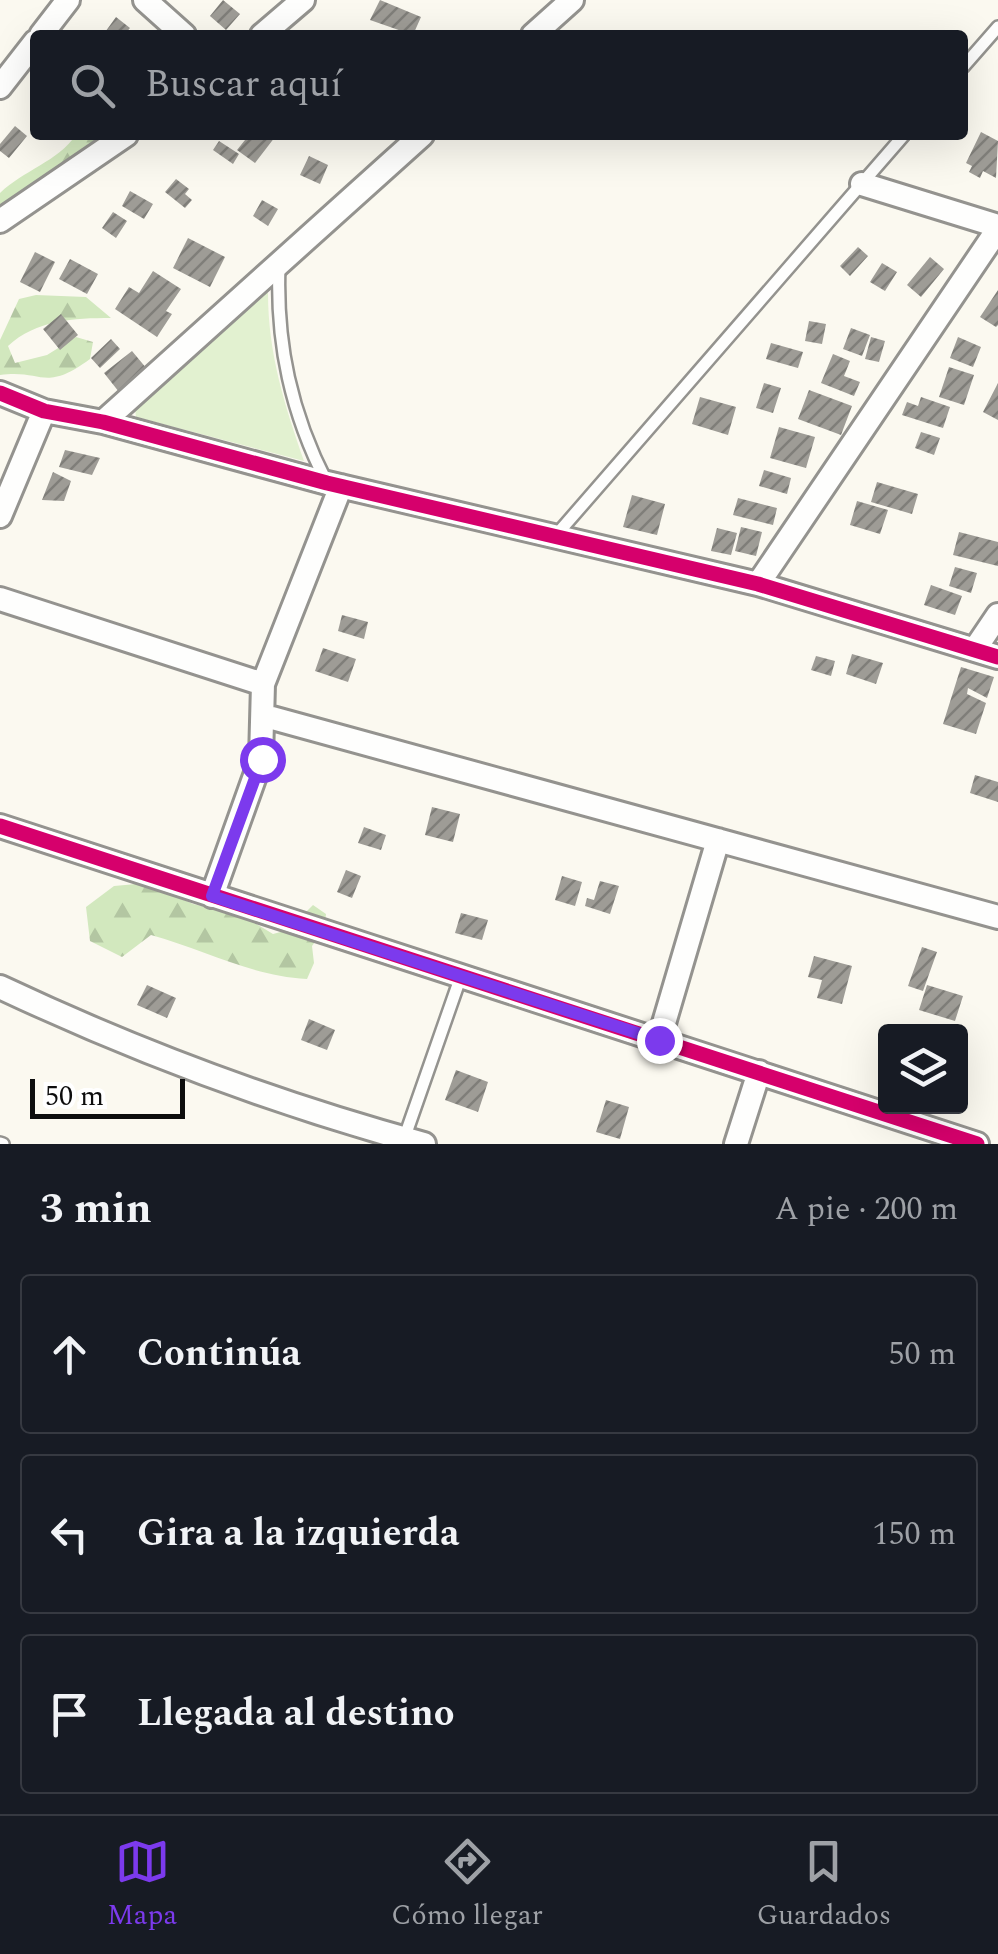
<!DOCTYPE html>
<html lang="es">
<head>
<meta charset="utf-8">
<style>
  body { margin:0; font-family:Spectral,serif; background:#20242c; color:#f1f3f6 }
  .controls { position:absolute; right:30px; bottom:30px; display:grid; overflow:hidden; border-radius:10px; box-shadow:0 10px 40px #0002 }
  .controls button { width:90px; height:90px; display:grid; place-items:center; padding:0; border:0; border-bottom:2px solid #363941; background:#171b24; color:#f1f3f6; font:50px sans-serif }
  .scale { position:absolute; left:30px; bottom:25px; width:155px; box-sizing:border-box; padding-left:10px; border:5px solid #0d0d0d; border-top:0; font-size:28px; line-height:35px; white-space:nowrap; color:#0d0d0d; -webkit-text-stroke:8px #fff; paint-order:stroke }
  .stop { position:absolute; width:30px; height:30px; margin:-22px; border:8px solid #7c3aed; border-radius:50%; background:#fff }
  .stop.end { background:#7c3aed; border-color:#fff; box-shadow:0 2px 10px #0008 }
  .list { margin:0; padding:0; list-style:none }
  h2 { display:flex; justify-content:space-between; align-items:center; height:130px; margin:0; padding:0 40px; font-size:42px }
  h2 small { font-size:32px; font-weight:400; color:#9ea1a6 }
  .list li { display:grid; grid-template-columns:65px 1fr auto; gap:30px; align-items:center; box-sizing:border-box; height:160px; margin:0 20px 20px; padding:0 20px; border:2px solid #363941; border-radius:10px }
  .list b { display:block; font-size:38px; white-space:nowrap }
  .list em { font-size:32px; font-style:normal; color:#9ea1a6 }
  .icon { flex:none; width:55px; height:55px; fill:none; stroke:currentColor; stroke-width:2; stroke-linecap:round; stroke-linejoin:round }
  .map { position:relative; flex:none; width:998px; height:1144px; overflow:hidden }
  .search { position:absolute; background:#171b24; box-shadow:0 10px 40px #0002; left:30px; right:30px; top:30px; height:110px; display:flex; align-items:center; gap:25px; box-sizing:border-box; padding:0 35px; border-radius:10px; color:#9ea1a6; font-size:38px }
  .sheet { height:670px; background:#171b24 }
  nav { display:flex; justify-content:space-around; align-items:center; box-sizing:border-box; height:140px; border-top:2px solid #363941; background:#171b24; font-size:28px; color:#9ea1a6 }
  nav a { display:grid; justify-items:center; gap:5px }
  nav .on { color:#7c3aed }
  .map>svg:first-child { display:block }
  .green { fill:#e2f1d0 }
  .forest { fill:url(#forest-firs) }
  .building { fill:url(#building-hatch) }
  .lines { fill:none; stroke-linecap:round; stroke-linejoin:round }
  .service-casing { stroke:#94938f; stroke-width:16 }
  .minor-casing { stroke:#94938f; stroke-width:28 }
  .service { stroke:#fefefd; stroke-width:11 }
  .minor { stroke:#fefefd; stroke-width:22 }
  .cycleway-casing { stroke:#fff; stroke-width:21 }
  .cycleway { stroke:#d6006c; stroke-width:15 }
  .route { stroke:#7c3aed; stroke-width:12 }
</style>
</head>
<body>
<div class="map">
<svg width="998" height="1144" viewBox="0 0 998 1144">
  <defs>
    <pattern id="forest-firs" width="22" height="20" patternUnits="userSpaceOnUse" patternTransform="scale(2.5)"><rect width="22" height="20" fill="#d2e8be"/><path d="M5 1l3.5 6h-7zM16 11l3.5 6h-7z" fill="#b3c6a2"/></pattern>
    <pattern id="building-hatch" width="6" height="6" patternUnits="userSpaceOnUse" patternTransform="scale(2.5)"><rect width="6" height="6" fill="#9e9c96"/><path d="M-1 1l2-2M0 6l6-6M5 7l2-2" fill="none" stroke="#7f7e79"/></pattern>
  </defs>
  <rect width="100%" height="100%" fill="#fbf9f0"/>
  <!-- green -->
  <path class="green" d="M264 293H268C268 354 285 406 304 461L136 417 135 409Z"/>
  <!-- forest -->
  <path class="forest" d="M76 135H134L0 216V193C24 170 57 162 76 135Z
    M36 295 86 297 111 318C74 318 36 320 8 346L15 363 47 355 76 337 93 342 90 359C44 393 43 369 0 375V340L19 299Z
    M147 883 193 904 243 916 273 934 288 930 313 905 326 914 324 930 312 946 314 963 307 979C251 976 205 950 151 935L122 957 90 941 86 907 114 886Z"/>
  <!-- building -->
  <path class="building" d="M223 0 240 14 226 30 210 16Z
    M380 0 421 17 413 35 370 20Z
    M116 17 130 28 124 35H103Z
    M15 126 27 136 9 158 0 151V144Z
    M981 132 998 141 996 178 983 171 980 178 969 172 972 166 966 163Z
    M249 135 275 137 255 163 237 150Z
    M219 141 239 154 233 164 213 150Z
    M309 156 328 165 320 184 300 175Z
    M176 179 189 189 185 194 192 200 185 208 165 192Z
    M130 191 153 204 144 219 122 206Z
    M262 200 278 209 268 226 253 216Z
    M113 212 127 221 116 238 102 228Z
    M188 238 225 257 210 287 173 268Z
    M858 247 868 256 850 276 840 266Z
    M35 252 55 262 40 292 20 282Z
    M930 257 944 269 921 297 907 285Z
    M70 259 98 274 87 294 59 279Z
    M882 263 897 272 885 291 870 282Z
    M153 271 181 289 166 311 172 314 157 337 115 309 129 287 139 293Z
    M998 290V325L996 327 980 317Z
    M61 314 78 335 60 350 43 329Z
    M809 321 826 324 822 344 805 341Z
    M851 328 870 335 862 356 843 349Z
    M871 337 885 341 879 362 865 359Z
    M958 337 981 347 973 367 950 358Z
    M111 339 120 349 100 368 91 358Z
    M771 343 803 352 798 368 766 359Z
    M132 351 147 369 119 392 104 373Z
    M833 354 850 361 844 376 860 382 854 396 821 383Z
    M949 367 974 375 964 405 939 397Z
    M764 383 781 388 773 413 756 408Z
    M998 383V420L983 412Z
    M809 390 852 406 841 435 798 419Z
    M700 397 736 407 728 435 692 424Z
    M921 397 950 407 943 428 902 415 907 402 918 406Z
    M779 427 815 437 806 468 770 458Z
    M921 432 940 438 934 455 915 448Z
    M65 450 100 458 92 475 59 467Z
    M764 470 791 478 787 494 759 486Z
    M53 472 71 481 64 501 42 500Z
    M877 482 918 494 912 514 871 502Z
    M632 495 665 504 657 535 623 527Z
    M738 498 777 508 773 525 733 515Z
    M857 501 888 510 880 534 850 525Z
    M741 527 762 532 756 556 735 551Z
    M717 528 737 533 731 555 711 551Z
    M959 532 998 542V566L953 555Z
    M955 567 977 573 971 593 949 586Z
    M931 585 962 596 955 615 924 605Z
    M342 615 368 622 364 639 338 631Z
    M323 648 356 659 348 682 315 671Z
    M852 654 883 663 876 684 846 674Z
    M816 656 835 661 831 676 811 670Z
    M961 667 994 677 987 698 968 688 967 694 986 703 976 734 943 724Z
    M975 775 998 782V802L970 793Z
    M432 807 460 814 453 842 425 835Z
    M364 827 386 835 381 850 358 843Z
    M346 870 361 876 352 898 337 892Z
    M562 876 582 882 575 906 555 900Z
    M600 881 619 886 610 914 585 906 587 898 594 900Z
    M461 913 488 920 482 940 455 933Z
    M922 947 937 952 923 991 908 986Z
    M814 956 852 966 842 1004 817 998 822 980 808 977Z
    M147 985 176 998 167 1018 137 1005Z
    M927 985 963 996 955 1021 919 1010Z
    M309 1019 335 1030 327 1050 301 1040Z
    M456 1070 488 1082 478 1112 445 1100Z
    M606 1100 629 1107 620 1139 596 1132Z"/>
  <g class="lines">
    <defs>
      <path id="service" d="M963 67 998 27
        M279 266C276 344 291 413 327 483
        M558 533 904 135
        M404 1139 461 976
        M0 1143 3 1144"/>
      <path id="minor" d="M145 0 184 35
        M41 35 68 0
        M262 35 303 0
        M533 35 572 0
        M0 87 35 42
        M862 184 998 226
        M0 221 126 135
        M0 393 44 411 103 422 327 483 758 584 998 657
        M103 422 422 135
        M0 516 44 411
        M758 584 998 229
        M0 599 263 684
        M975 649 998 615
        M265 716 998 917
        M0 826 977 1144
        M212 896 261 759 263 684 341 486
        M0 987C138 1052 277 1104 424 1144
        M659 1040 718 840
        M736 1144 759 1072"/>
    </defs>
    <!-- service casing -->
    <use href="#service" class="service-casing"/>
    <!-- minor casing -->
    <use href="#minor" class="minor-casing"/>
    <!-- service -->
    <use href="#service" class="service"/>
    <!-- minor -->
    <use href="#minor" class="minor"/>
    <defs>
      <path id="cycleway" d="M0 393 44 411 103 422 327 483 758 584 998 657
        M0 826 977 1144"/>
    </defs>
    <!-- cycleway casing -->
    <use href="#cycleway" class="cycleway-casing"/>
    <!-- cycleway -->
    <use href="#cycleway" class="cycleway"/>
  </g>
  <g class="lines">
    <!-- route -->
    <path class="route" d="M262 759 212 896 659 1040"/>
  </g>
</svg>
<div class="controls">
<button><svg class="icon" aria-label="layers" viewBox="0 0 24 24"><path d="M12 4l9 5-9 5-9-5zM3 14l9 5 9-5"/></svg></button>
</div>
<div class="scale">50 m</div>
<div class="stop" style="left:262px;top:759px"></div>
<div class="stop end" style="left:659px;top:1040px"></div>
<div class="search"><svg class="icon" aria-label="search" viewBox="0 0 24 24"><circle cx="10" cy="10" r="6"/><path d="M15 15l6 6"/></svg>Buscar aquí</div>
</div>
<section class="sheet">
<h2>3 min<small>A pie · 200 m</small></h2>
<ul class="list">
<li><svg class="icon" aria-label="ahead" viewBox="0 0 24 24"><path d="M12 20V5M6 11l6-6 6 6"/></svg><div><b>Continúa</b></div><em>50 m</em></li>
<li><svg class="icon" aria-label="left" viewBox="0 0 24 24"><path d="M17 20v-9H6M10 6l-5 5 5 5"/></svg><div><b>Gira a la izquierda</b></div><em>150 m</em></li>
<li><svg class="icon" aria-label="arrive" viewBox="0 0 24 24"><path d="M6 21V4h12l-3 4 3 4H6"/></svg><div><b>Llegada al destino</b></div></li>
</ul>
</section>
<nav>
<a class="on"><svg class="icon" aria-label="map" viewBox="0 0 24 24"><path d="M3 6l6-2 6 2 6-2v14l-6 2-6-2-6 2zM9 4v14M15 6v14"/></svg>Mapa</a>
<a><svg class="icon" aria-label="directions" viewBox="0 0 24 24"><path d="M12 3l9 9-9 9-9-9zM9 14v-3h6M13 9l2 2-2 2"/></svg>Cómo llegar</a>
<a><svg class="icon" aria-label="saved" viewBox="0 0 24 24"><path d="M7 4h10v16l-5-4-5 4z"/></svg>Guardados</a>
</nav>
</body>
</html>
